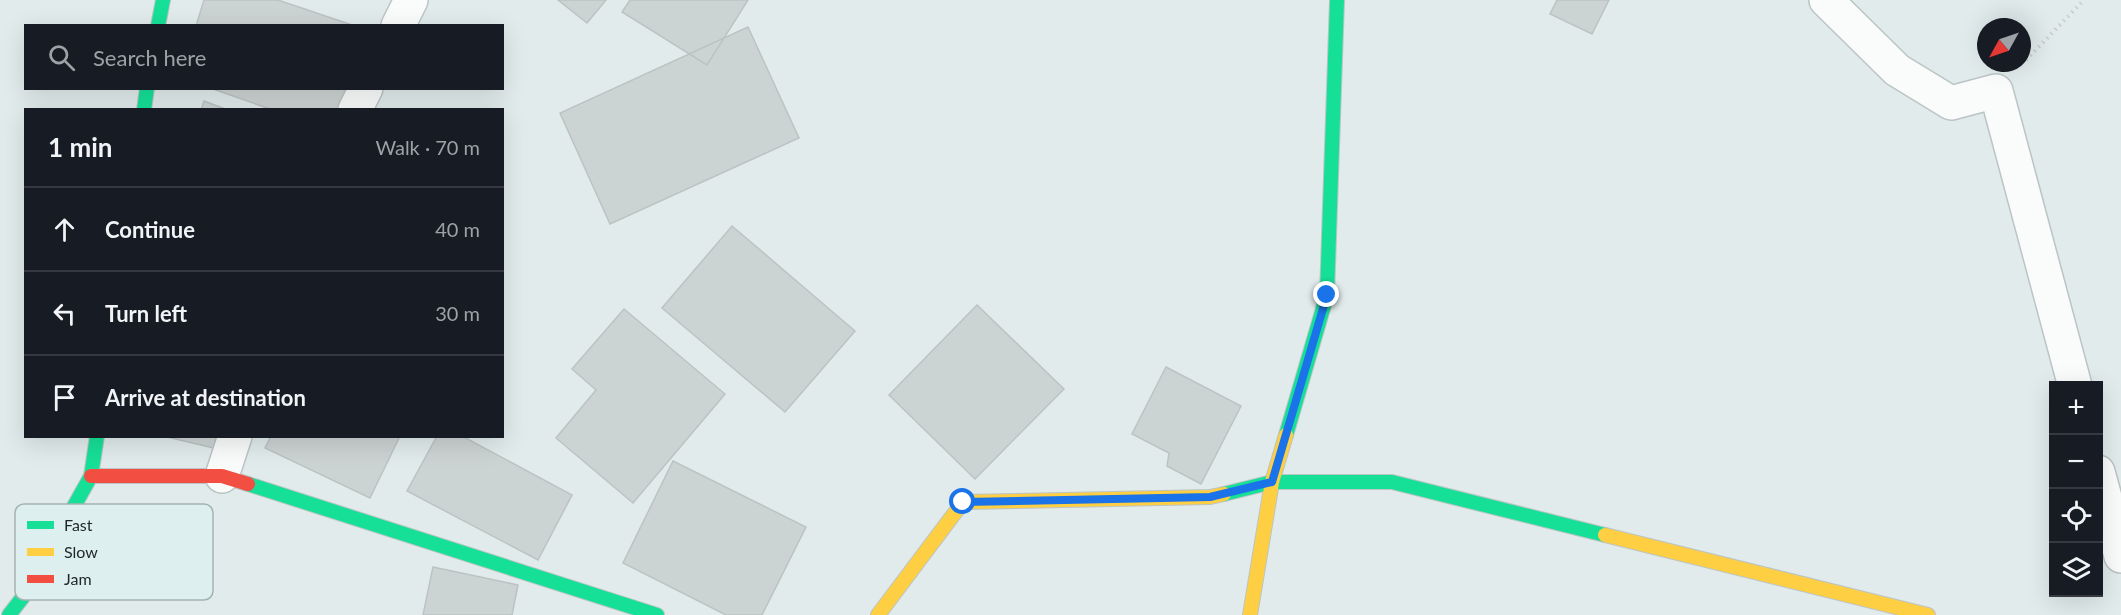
<!DOCTYPE html>
<html lang="en">
<head>
<meta charset="utf-8">
<style>
  body { margin:0; font-family:Lato,sans-serif; background:#20242c; color:#f1f3f6 }
  .controls { position:absolute; right:18px; bottom:18px; display:grid; overflow:hidden; border-radius:0px; box-shadow:0 6px 24px #0002 }
  .controls button { width:54px; height:54px; display:grid; place-items:center; padding:0; border:0; border-bottom:2px solid #363941; background:#171b24; color:#f1f3f6; font:30px sans-serif }
  .compass { position:absolute; left:1977px; top:18px; width:54px; height:54px; border-radius:50%; background:#171b24; box-shadow:0 6px 24px #0002; rotate:230deg }
  .stop { position:absolute; width:18px; height:18px; margin:-14px; border:4px solid #1a73e8; border-radius:50%; background:#fff }
  .stop.end { background:#1a73e8; border-color:#fff; box-shadow:0 2px 6px #0008 }
  .list { margin:0; padding:0; list-style:none }
  h2 { display:flex; justify-content:space-between; align-items:center; height:78px; margin:0; padding:0 24px; font-size:26px }
  h2 small { font-size:20px; font-weight:400; color:#9ea1a6 }
  .list li { display:grid; grid-template-columns:39px 1fr auto; gap:18px; align-items:center; box-sizing:border-box; height:84px; padding:0 24px; border-top:2px solid #363941 }
  .list b { display:block; font-size:22px; white-space:nowrap }
  .list em { font-size:20px; font-style:normal; color:#9ea1a6 }
  .icon { flex:none; width:33px; height:33px; fill:none; stroke:currentColor; stroke-width:2; stroke-linecap:round; stroke-linejoin:round }
  .map { position:relative; flex:none; width:2121px; height:615px; overflow:hidden }
  .search { position:absolute; background:#171b24; box-shadow:0 6px 24px #0002; left:24px; top:24px; width:480px; height:66px; display:flex; align-items:center; gap:15px; box-sizing:border-box; padding:0 21px; border-radius:0px; color:#9ea1a6; font-size:22px }
  .panel { position:absolute; background:#171b24; box-shadow:0 6px 24px #0002; left:24px; top:108px; width:480px; height:330px; border-radius:0px }
  .map>svg:first-child { display:block }
  .building { fill:#ccd3d3; stroke:#bcc3c3; stroke-width:1.5 }
  .lines { fill:none; stroke-linecap:round; stroke-linejoin:round }
  .street-casing { stroke:#bcc4c4; stroke-width:36 }
  .fast-casing { stroke:#bcc4c4; stroke-width:16 }
  .slow-casing { stroke:#bcc4c4; stroke-width:16 }
  .jam-casing { stroke:#bcc4c4; stroke-width:16 }
  .path { stroke:#c7cbcb; stroke-width:4; stroke-dasharray:1.5 4.5; stroke-linecap:butt }
  .street { stroke:#fafcfc; stroke-width:33 }
  .fast { stroke:#16e098; stroke-width:14 }
  .slow { stroke:#ffcf43; stroke-width:14 }
  .jam { stroke:#f24e42; stroke-width:14 }
  .route { stroke:#1a73e8; stroke-width:8 }
  .key { fill:#ddefef; stroke:#a4b3b2; stroke-width:1.5 }
  .key-label { font-size:16px; fill:#1f2625 }
</style>
</head>
<body>
<div class="map">
<svg width="2121" height="615" viewBox="0 0 2121 615">
  <rect width="100%" height="100%" fill="#e1ebeb"/>
  <!-- building -->
  <path class="building" d="M204 0H278L355 26H196Z
    M558 0H606L587 23Z
    M630 0H748L707 65 622 12Z
    M1557 0H1609L1592 34 1550 14Z
    M748 27 799 138 610 224 560 113Z
    M210 88H354L347 110H273Z
    M204 101 228 110H201Z
    M732 226 855 331 785 412 662 308Z
    M977 305 1064 389 975 479 889 395Z
    M624 309 725 394 633 503 556 438 596 390 572 369Z
    M1166 367 1241 406 1201 484 1167 466 1169 453 1132 434Z
    M163 436H216L214 448Z
    M271 436H400L370 498 265 448Z
    M437 436H462L572 495 538 560 407 491Z
    M673 461 806 527 762 615H726L623 563Z
    M433 567 518 585 512 615H423Z"/>
  <g class="lines">
    <defs>
      <path id="street" d="M1826 0 1897 70 1951 103 1996 91 2075 386
        M398 26 411 0
        M355 110 366 88
        M2098 472 2121 556
        M222 476 235 436"/>
      <path id="fast" d="M158 26 163 0
        M144 110 147 88
        M1286 435 1327 295 1337 0
        M248 484 657 615
        M1224 494 1272 482H1392L1605 535
        M9 615 23 597 91 476 97 436"/>
      <path id="slow" d="M1605 535 1928 615
        M878 615 963 502 1210 497 1224 494
        M1250 615 1272 482 1286 435"/>
      <path id="jam" d="M91 476H222L248 484"/>
    </defs>
    <!-- street casing -->
    <use href="#street" class="street-casing"/>
    <!-- fast casing -->
    <use href="#fast" class="fast-casing"/>
    <!-- slow casing -->
    <use href="#slow" class="slow-casing"/>
    <!-- jam casing -->
    <use href="#jam" class="jam-casing"/>
    <!-- path -->
    <path class="path" d="M2026 60 2084 0"/>
    <!-- street -->
    <use href="#street" class="street"/>
    <!-- fast -->
    <use href="#fast" class="fast"/>
    <!-- slow -->
    <use href="#slow" class="slow"/>
    <!-- jam -->
    <use href="#jam" class="jam"/>
  </g>
  <g class="lines">
    <!-- route -->
    <path class="route" d="M963 502 1210 497 1272 482 1327 295"/>
  </g>
  <!-- legend -->
  <rect x="15" y="504" width="198" height="96" rx="9" class="key"/>
  <rect x="27" y="521" width="27" height="8" fill="#16e098"/>
  <rect x="27" y="548" width="27" height="8" fill="#ffcf43"/>
  <rect x="27" y="575" width="27" height="8" fill="#f24e42"/>
  <g class="key-label">
    <text x="64" y="531">Fast</text>
    <text x="64" y="558">Slow</text>
    <text x="64" y="585">Jam</text>
  </g>
</svg>
<div class="controls">
<button>+</button>
<button>−</button>
<button><svg class="icon" aria-label="locate" viewBox="0 0 24 24"><circle cx="12" cy="12" r="6"/><path d="M12 2v4M12 18v4M2 12h4M18 12h4"/></svg></button>
<button><svg class="icon" aria-label="layers" viewBox="0 0 24 24"><path d="M12 4l9 5-9 5-9-5zM3 14l9 5 9-5"/></svg></button>
</div>
<svg class="compass" viewBox="-18 -18 36 36"><path d="M0-13l5 13h-10z" fill="#e53935"/><path d="M0 13l5-13h-10z" fill="#9ea1a6"/></svg>
<div class="stop" style="left:963px;top:502px"></div>
<div class="stop end" style="left:1327px;top:295px"></div>
<div class="search"><svg class="icon" aria-label="search" viewBox="0 0 24 24"><circle cx="10" cy="10" r="6"/><path d="M15 15l6 6"/></svg>Search here</div>
<section class="panel">
<h2>1 min<small>Walk · 70 m</small></h2>
<ul class="list">
<li><svg class="icon" aria-label="ahead" viewBox="0 0 24 24"><path d="M12 20V5M6 11l6-6 6 6"/></svg><div><b>Continue</b></div><em>40 m</em></li>
<li><svg class="icon" aria-label="left" viewBox="0 0 24 24"><path d="M17 20v-9H6M10 6l-5 5 5 5"/></svg><div><b>Turn left</b></div><em>30 m</em></li>
<li><svg class="icon" aria-label="arrive" viewBox="0 0 24 24"><path d="M6 21V4h12l-3 4 3 4H6"/></svg><div><b>Arrive at destination</b></div></li>
</ul>
</section>
</div>
</body>
</html>
